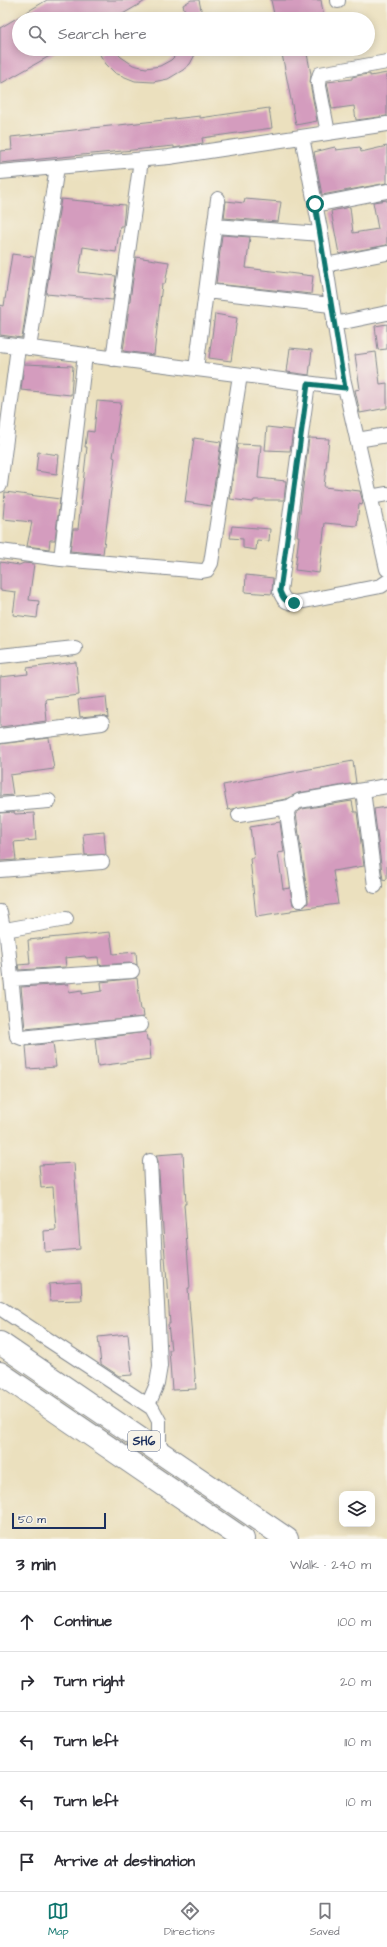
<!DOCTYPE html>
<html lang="en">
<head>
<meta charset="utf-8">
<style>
  body { margin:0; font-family:"Architects Daughter",sans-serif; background:#f7f7f7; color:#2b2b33 }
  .controls { position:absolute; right:12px; bottom:12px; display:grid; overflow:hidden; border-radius:8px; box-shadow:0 2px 10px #0003 }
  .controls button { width:36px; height:36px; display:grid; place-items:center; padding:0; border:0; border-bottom:1px solid #e1e1e2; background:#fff; color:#2b2b33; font:20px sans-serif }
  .scale { position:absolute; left:12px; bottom:10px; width:94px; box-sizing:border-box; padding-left:4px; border:2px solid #1b2f5e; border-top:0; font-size:11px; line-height:14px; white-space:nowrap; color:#1b2f5e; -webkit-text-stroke:3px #f7f3e8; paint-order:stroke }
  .stop { position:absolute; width:12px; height:12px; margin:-9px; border:3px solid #0f766e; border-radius:50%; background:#fff }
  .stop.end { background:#0f766e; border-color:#fff; box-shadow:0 1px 4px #0008 }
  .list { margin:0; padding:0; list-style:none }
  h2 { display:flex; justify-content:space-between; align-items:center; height:52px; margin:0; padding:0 16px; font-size:17px }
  h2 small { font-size:13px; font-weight:400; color:#7c7c81 }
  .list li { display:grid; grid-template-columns:26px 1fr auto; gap:12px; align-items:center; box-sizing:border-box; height:60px; padding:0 16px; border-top:1px solid #e1e1e2 }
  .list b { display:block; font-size:15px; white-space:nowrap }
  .list em { font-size:13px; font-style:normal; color:#7c7c81 }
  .icon { flex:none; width:22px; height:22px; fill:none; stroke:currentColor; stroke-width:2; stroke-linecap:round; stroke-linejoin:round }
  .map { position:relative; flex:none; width:387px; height:1539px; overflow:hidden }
  .search { position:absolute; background:#fff; box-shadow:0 2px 10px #0003; left:12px; right:12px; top:12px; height:44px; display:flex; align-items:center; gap:10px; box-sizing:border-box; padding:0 14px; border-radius:22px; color:#7c7c81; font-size:15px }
  .sheet { height:352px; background:#fff }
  nav { display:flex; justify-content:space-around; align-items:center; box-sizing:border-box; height:56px; border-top:1px solid #e1e1e2; background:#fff; font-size:11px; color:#7c7c81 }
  nav a { display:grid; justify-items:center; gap:2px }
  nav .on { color:#0f766e }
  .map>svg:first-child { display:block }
  .building { fill:#d49cbe }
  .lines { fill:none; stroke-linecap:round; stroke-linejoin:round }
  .street-casing { stroke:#83888e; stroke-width:16 }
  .primary-casing { stroke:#83888e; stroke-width:24 }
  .street { stroke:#fff; stroke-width:14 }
  .primary { stroke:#fff; stroke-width:22 }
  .route { stroke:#0f766e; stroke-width:5 }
  .labels { text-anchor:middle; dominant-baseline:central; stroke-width:3; stroke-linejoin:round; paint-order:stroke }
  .shield { fill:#f7f3e8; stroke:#5d6a87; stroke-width:1 }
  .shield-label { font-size:12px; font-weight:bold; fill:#1b2f5e }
</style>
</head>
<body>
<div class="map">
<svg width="387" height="1539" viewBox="0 0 387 1539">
  <rect width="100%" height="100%" fill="#f7f3e8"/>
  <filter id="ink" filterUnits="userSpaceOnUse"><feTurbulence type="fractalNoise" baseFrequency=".025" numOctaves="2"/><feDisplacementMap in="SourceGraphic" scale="8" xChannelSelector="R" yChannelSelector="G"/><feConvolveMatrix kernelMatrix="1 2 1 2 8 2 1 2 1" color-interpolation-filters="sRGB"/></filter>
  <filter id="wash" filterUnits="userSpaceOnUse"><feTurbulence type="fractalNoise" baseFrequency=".012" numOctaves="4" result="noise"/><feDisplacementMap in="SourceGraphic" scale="16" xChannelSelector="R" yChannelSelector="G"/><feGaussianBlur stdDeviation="0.9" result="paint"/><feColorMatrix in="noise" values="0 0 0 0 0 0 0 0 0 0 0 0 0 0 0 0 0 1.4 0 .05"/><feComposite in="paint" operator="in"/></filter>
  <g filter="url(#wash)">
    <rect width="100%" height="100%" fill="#ebe0be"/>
    <g id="blocks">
      <!-- building -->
      <path class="building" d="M47 0H147L114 19H19V49H62L0 84V28Z
        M191 0H199L203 19H187L183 5Z
        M271 0H321L324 19H275Z
        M109 49H113L121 57 133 65 146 68 160 66 171 60 182 49H198L190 64 183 70 168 79 153 82 135 81 115 73 106 64 100 55Z
        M281 49H306L311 74 310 83 317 121 296 125Z
        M387 73V116L356 120 354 106 332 109 327 82 352 79V77L361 75 370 74V76Z
        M269 108 272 128 202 138 203 143 174 148V146L0 163V151L12 150 11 137 200 116V118Z
        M387 146V183L322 195 314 152 335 147 336 150 360 147 361 152Z
        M61 199 125 205 123 226H120L116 252 83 247 79 272 116 276 113 300 46 294Z
        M245 199 281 202 278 222 224 218 226 201 244 203Z
        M387 200V245L339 254 331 211 350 207 353 233 378 229 373 202Z
        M222 235 250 237 246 268 313 276 311 294 216 284Z
        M12 254 34 257 22 338 0 335V305L4 306Z
        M136 257 169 262 165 284H162L154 355 123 351Z
        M215 314 237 318 231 361 209 358Z
        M387 324V349L378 350 375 326Z
        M290 348 312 350 309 375 287 372Z
        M376 352 380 384 387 383V408L360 413 355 390 360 389 355 355Z
        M24 364 73 366 71 395 21 390Z
        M97 401 121 403 113 457 115 458 103 554 70 551 73 529H78L87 447H85L87 431 94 432Z
        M267 427 293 430 290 451 265 450Z
        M194 438 221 442 211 506 185 502Z
        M309 438 329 439 324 487 360 491 363 502 362 505 359 504 357 526 325 523 319 573 295 570 299 536H297Z
        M238 444 261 445 258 478 286 481 284 500H254L253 502 230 499Z
        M38 452 59 455 57 474 36 471Z
        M5 492 60 499 55 540H50L49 549 27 546 32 522 3 519Z
        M232 526 270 529 269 541 257 540 256 550 243 548V539L230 538Z
        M0 562 19 565 24 563 34 564 29 600 39 601 37 618 13 615 16 592 0 590Z
        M246 575 273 578 272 594 245 592Z
        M76 662 79 695 45 699 47 721 0 727V677L28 674 27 668Z
        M106 697 108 717 101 715 80 717 78 700Z
        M49 738 54 769 10 775 13 795 0 796V744Z
        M353 761 356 783 298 793 286 799 228 810 223 785Z
        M352 801 354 812H357L364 866 333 871 338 904 291 910V912L256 917 250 858H254L250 827 280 822 284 852 278 853 283 889 290 888 293 905 302 908 308 903V899L296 813 302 809Z
        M387 807V879L383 880 374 809Z
        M14 812 15 814 34 813 36 840 14 842 16 860 0 861V813Z
        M104 832 106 855H85L83 834Z
        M110 932 113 954 136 952 137 965 131 963 99 965 98 957 86 958 85 956 65 958 66 967 19 970 18 965 30 964 28 940Z
        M137 978 141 1010H143L144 1017 25 1029 21 987 68 984 69 992 82 990V994L102 991 101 982Z
        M146 1032 147 1040H149L151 1059 98 1066 95 1039Z
        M53 1043 56 1067 28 1069 26 1046Z
        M183 1153 186 1204H184L190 1288H188L196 1389 172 1390 169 1350H171L168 1324H170L158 1161 156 1155Z
        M74 1163 80 1249 45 1252 44 1231 56 1230 53 1187 41 1188 39 1165Z
        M81 1282 82 1300 50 1301 49 1284Z
        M128 1334 132 1375 119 1376 101 1364 98 1337Z"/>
    </g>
  </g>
  <g filter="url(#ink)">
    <use href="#blocks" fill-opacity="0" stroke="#83888e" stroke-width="1"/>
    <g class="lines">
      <defs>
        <path id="street" d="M338 0V1
          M328 133 318 81 320 74 387 62
          M302 137 321 234 343 378 387 569
          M0 172 169 157 387 124
          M315 205 387 191
          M215 226 321 234
          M325 265 387 253
          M206 291 331 305
          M334 324 387 313
          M0 344 345 388
          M29 348 57 167
          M113 359 141 160
          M196 369 218 199
          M308 383 280 591C283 599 285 602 294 603L381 586 387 582
          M357 440 387 435
          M0 485 18 347
          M370 497 387 494
          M0 551 61 559 202 571 207 570 211 563 240 375
          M61 559 85 355
          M0 656 75 648
          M0 736 102 723
          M363 790 375 886
          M0 805 49 801
          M239 815 289 807
          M0 870 102 862
          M300 900 287 813 289 807 299 801 387 786
          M0 912 2 923 7 936 17 1036 22 1038 141 1025
          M5 930 66 919
          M11 979 132 971
          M0 1308 152 1408 159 1421V1452
          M148 1405 157 1384 160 1366 150 1161"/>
        <path id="primary" d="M0 1343 287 1539
          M0 1373 243 1539"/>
      </defs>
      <!-- street casing -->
      <use href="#street" class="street-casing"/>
      <!-- primary casing -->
      <use href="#primary" class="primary-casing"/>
      <!-- street -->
      <use href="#street" class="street"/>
      <!-- primary -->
      <use href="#primary" class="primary"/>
    </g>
  </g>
  <g class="lines" filter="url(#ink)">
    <!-- route -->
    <path class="route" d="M294 603C285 602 283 599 280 591L308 384 345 388 315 204"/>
  </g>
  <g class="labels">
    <!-- shield labels -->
    <rect class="shield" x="128" y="1431" width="32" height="20" rx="3"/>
    <g class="shield-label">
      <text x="144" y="1441">SH6</text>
    </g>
  </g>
</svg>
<div class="controls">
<button><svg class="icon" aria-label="layers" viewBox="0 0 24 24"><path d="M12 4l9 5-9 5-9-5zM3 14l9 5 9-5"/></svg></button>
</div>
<div class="scale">50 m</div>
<div class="stop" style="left:315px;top:204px"></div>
<div class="stop end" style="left:294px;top:603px"></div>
<div class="search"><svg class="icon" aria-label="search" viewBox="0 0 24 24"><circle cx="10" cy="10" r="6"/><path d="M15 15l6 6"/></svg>Search here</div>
</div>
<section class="sheet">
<h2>3 min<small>Walk · 240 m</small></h2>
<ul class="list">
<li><svg class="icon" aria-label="ahead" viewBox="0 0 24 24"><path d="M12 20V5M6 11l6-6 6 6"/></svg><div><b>Continue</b></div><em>100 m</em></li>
<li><svg class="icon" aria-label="right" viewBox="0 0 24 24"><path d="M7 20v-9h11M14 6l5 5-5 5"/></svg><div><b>Turn right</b></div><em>20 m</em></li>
<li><svg class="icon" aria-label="left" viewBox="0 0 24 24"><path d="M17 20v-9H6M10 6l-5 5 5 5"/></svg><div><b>Turn left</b></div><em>110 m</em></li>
<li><svg class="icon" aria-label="left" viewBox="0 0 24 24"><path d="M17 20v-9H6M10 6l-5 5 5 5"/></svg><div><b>Turn left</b></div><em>10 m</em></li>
<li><svg class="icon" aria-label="arrive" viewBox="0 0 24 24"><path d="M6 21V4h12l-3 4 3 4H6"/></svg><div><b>Arrive at destination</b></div></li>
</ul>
</section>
<nav>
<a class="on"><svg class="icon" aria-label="map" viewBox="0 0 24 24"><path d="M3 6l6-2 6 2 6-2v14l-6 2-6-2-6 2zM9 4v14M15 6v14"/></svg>Map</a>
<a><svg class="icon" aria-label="directions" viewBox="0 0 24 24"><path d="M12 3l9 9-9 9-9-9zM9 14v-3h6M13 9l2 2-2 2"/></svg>Directions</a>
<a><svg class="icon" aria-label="saved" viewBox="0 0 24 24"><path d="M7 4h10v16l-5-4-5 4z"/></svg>Saved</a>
</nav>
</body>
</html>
